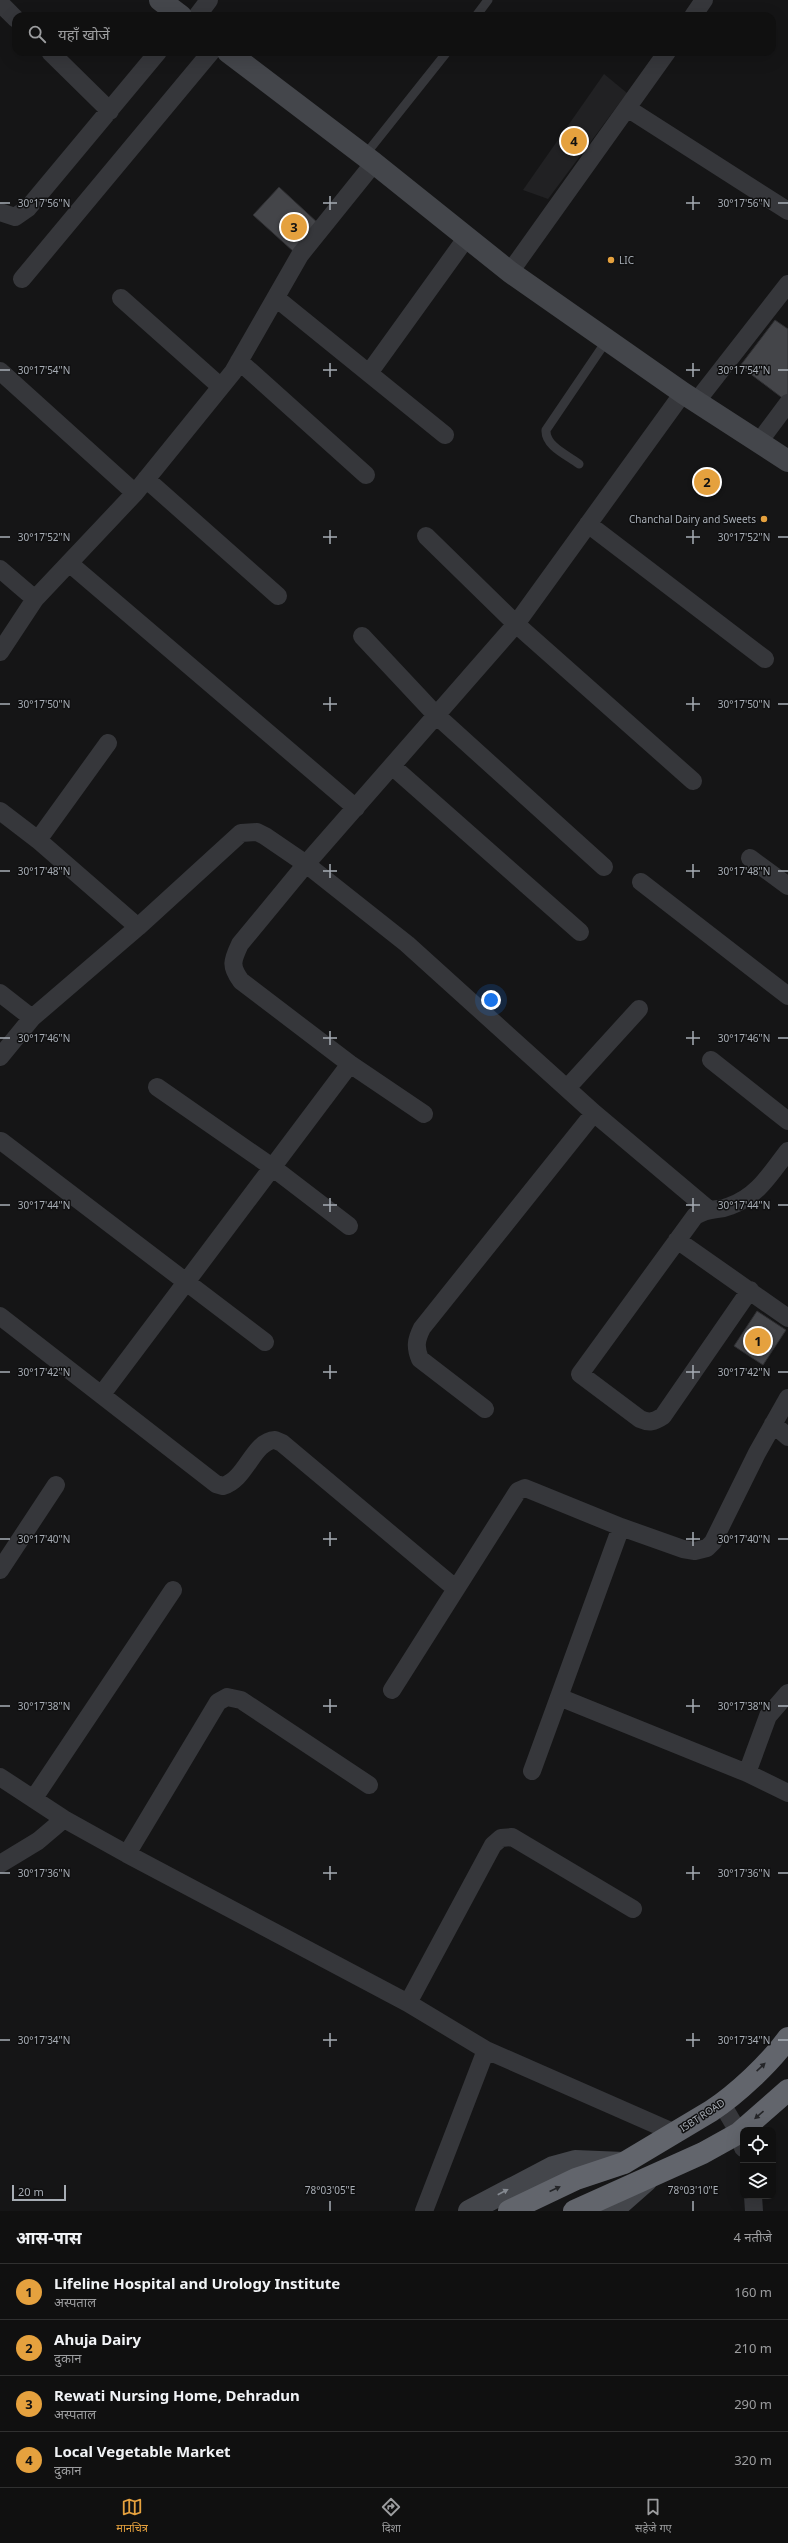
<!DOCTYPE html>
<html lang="hi">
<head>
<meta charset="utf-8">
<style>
  body { margin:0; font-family:"Noto Sans","Noto Sans Devanagari",sans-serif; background:#191919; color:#f1f3f6 }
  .controls { position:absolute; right:12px; bottom:12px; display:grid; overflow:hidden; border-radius:8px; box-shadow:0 4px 16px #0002 }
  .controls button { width:36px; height:36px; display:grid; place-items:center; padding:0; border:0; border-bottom:1px solid #303030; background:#101010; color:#f1f3f6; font:20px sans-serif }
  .scale { position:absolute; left:12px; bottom:10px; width:54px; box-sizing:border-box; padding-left:4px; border:2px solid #a7adb5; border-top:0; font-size:11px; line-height:14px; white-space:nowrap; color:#a7adb5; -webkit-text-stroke:3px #101011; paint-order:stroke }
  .you { position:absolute; left:491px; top:1000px; width:14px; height:14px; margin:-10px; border:3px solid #fff; border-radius:50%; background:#1a73e8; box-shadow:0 0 0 6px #1a73e833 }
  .badge { display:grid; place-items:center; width:26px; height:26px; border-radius:50%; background:#e5a13e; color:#111; font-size:13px; font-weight:700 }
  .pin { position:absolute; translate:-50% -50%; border:2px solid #fff; box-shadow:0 1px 4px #0006 }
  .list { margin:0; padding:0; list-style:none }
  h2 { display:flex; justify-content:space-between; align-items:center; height:52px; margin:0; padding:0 16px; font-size:17px }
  h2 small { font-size:13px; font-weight:400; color:#9c9d9f }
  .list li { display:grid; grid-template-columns:26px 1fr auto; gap:12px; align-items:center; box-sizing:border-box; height:56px; padding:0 16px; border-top:1px solid #303030 }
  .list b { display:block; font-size:15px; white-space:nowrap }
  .list p { margin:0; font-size:13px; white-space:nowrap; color:#9c9d9f }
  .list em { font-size:13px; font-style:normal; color:#9c9d9f }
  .icon { flex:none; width:22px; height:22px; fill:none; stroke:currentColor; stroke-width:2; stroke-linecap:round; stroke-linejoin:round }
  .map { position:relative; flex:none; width:788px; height:2211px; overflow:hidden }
  .search { position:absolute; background:#101010; box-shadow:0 4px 16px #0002; left:12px; right:12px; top:12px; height:44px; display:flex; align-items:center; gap:10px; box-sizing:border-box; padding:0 14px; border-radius:12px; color:#9c9d9f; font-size:15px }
  .sheet { height:276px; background:#101010 }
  nav { display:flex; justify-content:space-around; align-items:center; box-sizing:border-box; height:56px; border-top:1px solid #303030; background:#101010; font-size:11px; color:#9c9d9f }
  nav a { display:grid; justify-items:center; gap:2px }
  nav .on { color:#e5a13e }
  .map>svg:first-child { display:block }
  .built { fill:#212123 }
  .building { fill:#444549; stroke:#2f2f32 }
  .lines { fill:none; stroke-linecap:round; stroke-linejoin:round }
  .lane { stroke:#36373b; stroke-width:9 }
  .street { stroke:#36373b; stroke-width:18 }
  .secondary { stroke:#44464b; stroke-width:22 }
  .highway { stroke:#62656c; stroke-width:22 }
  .oneway { fill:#242528 }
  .oneway2 { fill:#848990 }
  .ticks { fill:none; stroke:#a7adb5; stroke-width:1.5 }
  .poi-dot { fill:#e5a13e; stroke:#101011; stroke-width:1.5 }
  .labels { text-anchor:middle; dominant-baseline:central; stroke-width:3; stroke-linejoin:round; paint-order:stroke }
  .poi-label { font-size:10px; fill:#a7adb5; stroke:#101011; text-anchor:start }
  .street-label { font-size:10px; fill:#a7adb5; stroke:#101011 }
  .ticks-label { font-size:10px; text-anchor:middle; fill:#a7adb5; stroke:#101011; stroke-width:3; stroke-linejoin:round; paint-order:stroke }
</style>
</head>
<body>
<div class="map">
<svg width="788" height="2211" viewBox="0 0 788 2211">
  <rect width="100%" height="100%" fill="#151516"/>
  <!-- built -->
  <path class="built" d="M604 74 627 93 548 199 523 190Z"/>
  <!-- building -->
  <path class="building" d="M279 187 319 224 294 252 253 215Z
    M775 320 788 329V395L785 400 740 366Z
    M757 1311 786 1330 763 1365 734 1346Z"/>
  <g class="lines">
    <!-- lane -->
    <path class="lane" d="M476 16 488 0
      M365 155 447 52
      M579 464C567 455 545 446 546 430L607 340"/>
    <!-- street -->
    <path class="street" d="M0 3 16 19
      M197 16 209 0
      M693 16 704 0
      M50 52 110 111
      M627 108 788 211
      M0 212 15 217 28 208 158 52
      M510 272 667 52
      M22 279 211 52
      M121 298 221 387
      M276 298 445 435
      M239 361 366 475
      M0 371 135 493
      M369 373 467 237
      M696 402 788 284
      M759 442 788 403
      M146 479 278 596
      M588 524 765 659
      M426 536 516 624 693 781
      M69 563 356 808
      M0 569 35 599
      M362 636 436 715 604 867
      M0 652 35 599 135 493 233 372 300 255 374 163
      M392 766 580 932
      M0 811 38 840 138 927
      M38 840 108 743
      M750 858 788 886
      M641 882 788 996
      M0 993 32 1018
      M0 1057 32 1018 138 927 241 833 257 832 265 836 306 864 407 944 594 1113 708 1209
      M711 1060 788 1121
      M157 1087 272 1167 349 1226
      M568 1087 639 1009
      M424 1114 350 1064 241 981C230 966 232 961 240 944L306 864 516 624 683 393
      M1 1141 265 1342
      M677 1240 788 1318
      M750 1290 663 1416C654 1422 649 1423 640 1419L580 1374 695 1216C712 1206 716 1212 730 1206 758 1196 770 1174 788 1151
      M0 1316 216 1484 223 1486C246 1480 253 1441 275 1440L282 1443 455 1588
      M102 1394 350 1064
      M485 1409 420 1359C415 1347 416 1340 422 1328L594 1113
      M773 1424 788 1437
      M0 1570 56 1485
      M392 1690 518 1491 525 1488 535 1492 621 1527 683 1549 695 1551 707 1548 713 1542 757 1453 788 1398
      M559 1697 747 1773 788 1793
      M532 1771 621 1527
      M747 1773 768 1716 788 1693
      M0 1777 64 1819 127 1854 218 1702 227 1697 241 1700 369 1785
      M34 1798 173 1590
      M127 1854 408 2003
      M0 1864 38 1841 64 1819
      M633 1909 512 1837 501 1838 493 1845 408 2003 486 2050 675 2133
      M722 2104 739 2133 743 2148
      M753 2196 754 2211
      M424 2211 486 2050"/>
    <!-- secondary -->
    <path class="secondary" d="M160 0 181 16
      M228 52 374 163 510 272 683 393 788 461
      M469 2211 553 2167 575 2161 624 2163
      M612 2211 646 2181"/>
    <!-- highway -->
    <path class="highway" d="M509 2211 576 2179 624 2163 711 2111C737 2094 770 2063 788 2038
      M574 2211 703 2153 739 2133 788 2090"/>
  </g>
  <!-- one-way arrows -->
  <defs><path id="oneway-solid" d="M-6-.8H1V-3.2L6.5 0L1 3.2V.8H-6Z"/></defs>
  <g class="oneway">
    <use href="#oneway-solid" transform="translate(761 2067) rotate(-43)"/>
    <use href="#oneway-solid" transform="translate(759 2115) rotate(139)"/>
    <use href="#oneway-solid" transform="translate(555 2189) rotate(-25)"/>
  </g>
  <use class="oneway2" href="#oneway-solid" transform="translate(503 2192) rotate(-28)"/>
  <!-- ticks -->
  <path class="ticks" d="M330 196V210M693 196V210M0 203H10M323 203H337M686 203H700M778 203H788M330 363V377M693 363V377M0 370H10M323 370H337M686 370H700M778 370H788M330 530V544M693 530V544M0 537H10M323 537H337M686 537H700M778 537H788M330 697V711M693 697V711M0 704H10M323 704H337M686 704H700M778 704H788M330 864V878M693 864V878M0 871H10M323 871H337M686 871H700M778 871H788M330 1031V1045M693 1031V1045M0 1038H10M323 1038H337M686 1038H700M778 1038H788M330 1198V1212M693 1198V1212M0 1205H10M323 1205H337M686 1205H700M778 1205H788M330 1365V1379M693 1365V1379M0 1372H10M323 1372H337M686 1372H700M778 1372H788M330 1532V1546M693 1532V1546M0 1539H10M323 1539H337M686 1539H700M778 1539H788M330 1699V1713M693 1699V1713M0 1706H10M323 1706H337M686 1706H700M778 1706H788M330 1866V1880M693 1866V1880M0 1873H10M323 1873H337M686 1873H700M778 1873H788M330 2033V2047M693 2033V2047M0 2040H10M323 2040H337M686 2040H700M778 2040H788M330 2201V2211M693 2201V2211"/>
  <!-- markers -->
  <g class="poi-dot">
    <circle cx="611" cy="260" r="4"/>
    <circle cx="764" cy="519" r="4"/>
  </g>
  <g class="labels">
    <!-- poi labels -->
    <g class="poi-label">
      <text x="619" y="260">LIC</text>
      <text x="756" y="519" text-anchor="end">Chanchal Dairy and Sweets</text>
    </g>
    <!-- street labels -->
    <g class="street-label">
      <text transform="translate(702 2115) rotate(-33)">ISBT ROAD</text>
    </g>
  </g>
  <g class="ticks-label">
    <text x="44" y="207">30°17'56"N</text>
    <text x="744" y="207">30°17'56"N</text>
    <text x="44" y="374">30°17'54"N</text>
    <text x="744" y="374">30°17'54"N</text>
    <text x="44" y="541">30°17'52"N</text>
    <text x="744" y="541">30°17'52"N</text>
    <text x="44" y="708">30°17'50"N</text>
    <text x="744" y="708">30°17'50"N</text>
    <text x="44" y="875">30°17'48"N</text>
    <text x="744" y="875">30°17'48"N</text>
    <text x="44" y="1042">30°17'46"N</text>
    <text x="744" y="1042">30°17'46"N</text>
    <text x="44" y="1209">30°17'44"N</text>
    <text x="744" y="1209">30°17'44"N</text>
    <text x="44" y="1376">30°17'42"N</text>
    <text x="744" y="1376">30°17'42"N</text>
    <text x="44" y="1543">30°17'40"N</text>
    <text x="744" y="1543">30°17'40"N</text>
    <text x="44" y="1710">30°17'38"N</text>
    <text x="744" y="1710">30°17'38"N</text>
    <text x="44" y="1877">30°17'36"N</text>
    <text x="744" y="1877">30°17'36"N</text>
    <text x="44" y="2044">30°17'34"N</text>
    <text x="744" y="2044">30°17'34"N</text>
    <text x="330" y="2194">78°03'05"E</text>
    <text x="693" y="2194">78°03'10"E</text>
  </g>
</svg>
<div class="controls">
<button><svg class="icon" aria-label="locate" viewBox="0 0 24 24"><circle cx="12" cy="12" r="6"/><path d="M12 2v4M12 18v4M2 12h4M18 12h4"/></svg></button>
<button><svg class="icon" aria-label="layers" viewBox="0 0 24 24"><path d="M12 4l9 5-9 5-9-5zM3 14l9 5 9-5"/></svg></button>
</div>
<div class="scale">20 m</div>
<div class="you"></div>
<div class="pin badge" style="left:758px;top:1341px">1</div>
<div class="pin badge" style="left:707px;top:482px">2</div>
<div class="pin badge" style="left:294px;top:227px">3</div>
<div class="pin badge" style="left:574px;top:141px">4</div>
<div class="search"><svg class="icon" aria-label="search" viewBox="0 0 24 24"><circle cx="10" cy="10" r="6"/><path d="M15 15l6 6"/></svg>यहाँ खोजें</div>
</div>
<section class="sheet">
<h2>आस-पास<small>4 नतीजे</small></h2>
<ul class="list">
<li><span class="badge">1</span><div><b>Lifeline Hospital and Urology Institute</b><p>अस्पताल</p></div><em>160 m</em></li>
<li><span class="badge">2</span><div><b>Ahuja Dairy</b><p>दुकान</p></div><em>210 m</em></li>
<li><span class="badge">3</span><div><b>Rewati Nursing Home, Dehradun</b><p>अस्पताल</p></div><em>290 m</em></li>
<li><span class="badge">4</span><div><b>Local Vegetable Market</b><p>दुकान</p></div><em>320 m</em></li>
</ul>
</section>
<nav>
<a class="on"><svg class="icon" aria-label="map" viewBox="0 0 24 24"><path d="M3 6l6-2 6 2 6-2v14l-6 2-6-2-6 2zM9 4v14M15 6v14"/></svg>मानचित्र</a>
<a><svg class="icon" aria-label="directions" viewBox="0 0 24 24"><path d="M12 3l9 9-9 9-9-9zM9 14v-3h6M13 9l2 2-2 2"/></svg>दिशा</a>
<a><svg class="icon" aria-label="saved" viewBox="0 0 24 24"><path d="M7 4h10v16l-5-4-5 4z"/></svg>सहेजे गए</a>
</nav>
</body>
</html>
